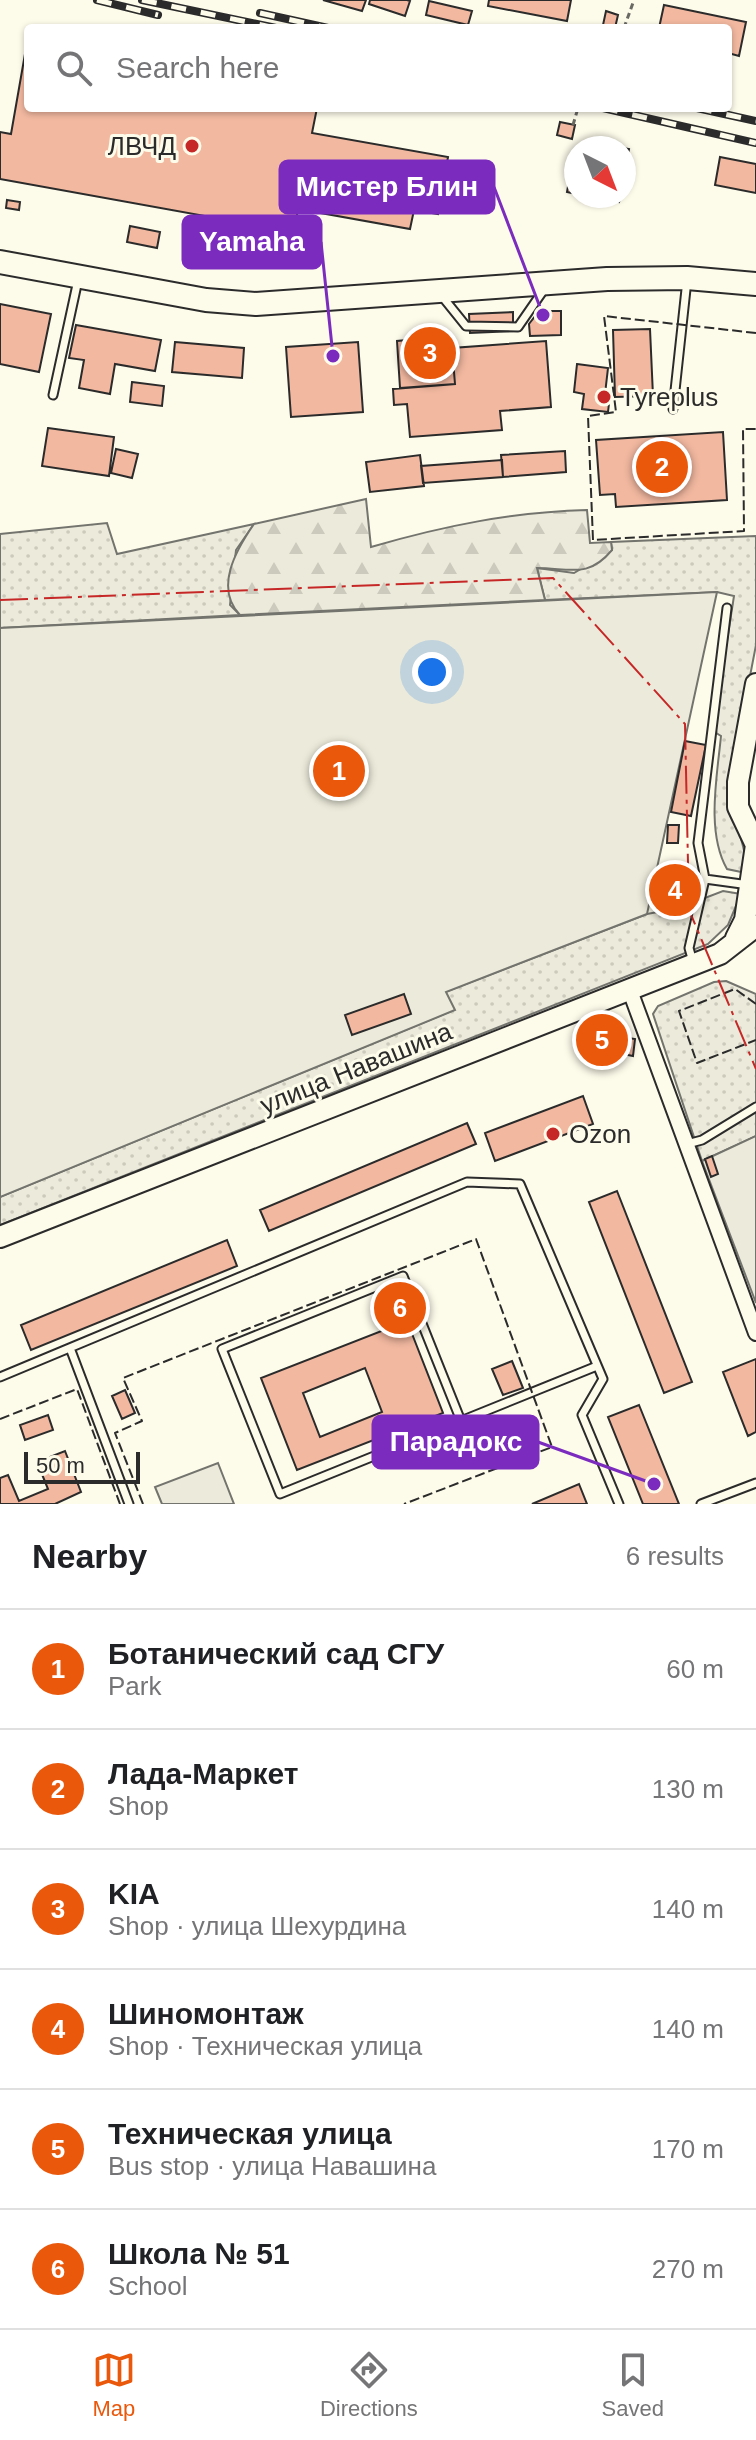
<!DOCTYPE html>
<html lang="en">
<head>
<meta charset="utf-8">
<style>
  body { margin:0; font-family:Arial,sans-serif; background:#f2f2f2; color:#202124 }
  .compass { position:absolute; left:564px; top:136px; width:72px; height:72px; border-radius:50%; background:#fff; box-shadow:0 2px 6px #0004; rotate:138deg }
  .scale { position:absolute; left:24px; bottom:20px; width:116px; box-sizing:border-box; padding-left:8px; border:4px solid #2b2b2b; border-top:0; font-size:22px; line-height:28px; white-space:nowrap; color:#2b2b2b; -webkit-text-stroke:6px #fdfbea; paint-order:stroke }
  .you { position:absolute; left:432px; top:672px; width:28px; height:28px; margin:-20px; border:6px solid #fff; border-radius:50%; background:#1a73e8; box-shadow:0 0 0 12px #1a73e833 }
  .badge { display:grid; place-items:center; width:52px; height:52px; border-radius:50%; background:#ea580c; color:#fff; font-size:26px; font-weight:700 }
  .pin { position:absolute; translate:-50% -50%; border:4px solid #fff; box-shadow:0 2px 8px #0006 }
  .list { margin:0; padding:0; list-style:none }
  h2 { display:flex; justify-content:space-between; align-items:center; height:104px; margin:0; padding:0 32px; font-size:34px }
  h2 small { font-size:26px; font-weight:400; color:#757577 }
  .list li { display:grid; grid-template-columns:52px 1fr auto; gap:24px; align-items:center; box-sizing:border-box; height:120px; padding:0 32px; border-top:2px solid #e0e0e0 }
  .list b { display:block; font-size:30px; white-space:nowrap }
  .list p { margin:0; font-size:26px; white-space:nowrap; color:#757577 }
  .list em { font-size:26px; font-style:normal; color:#757577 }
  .icon { flex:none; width:44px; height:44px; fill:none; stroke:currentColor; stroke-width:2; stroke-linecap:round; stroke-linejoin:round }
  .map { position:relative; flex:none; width:756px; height:1504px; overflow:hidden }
  .search { position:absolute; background:#fff; box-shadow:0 2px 6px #0004; left:24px; right:24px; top:24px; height:88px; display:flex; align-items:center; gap:20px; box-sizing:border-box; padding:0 28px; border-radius:8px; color:#757577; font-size:30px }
  .sheet { height:824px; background:#fff }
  nav { display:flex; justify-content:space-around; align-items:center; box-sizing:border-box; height:112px; border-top:2px solid #e0e0e0; background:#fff; font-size:22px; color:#757577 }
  nav a { display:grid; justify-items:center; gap:4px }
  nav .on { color:#ea580c }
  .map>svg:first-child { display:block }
  .grass { fill:url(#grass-dots); stroke:#74746e; stroke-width:2 }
  .forest { fill:url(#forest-firs); stroke:#74746e; stroke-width:2 }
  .park { fill:#ecebdb; stroke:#74746e; stroke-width:2 }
  .parking { fill:#eceadb; stroke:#74746e; stroke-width:2 }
  .building { fill:#f2b8a0; stroke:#2b2b2b; stroke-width:2; fill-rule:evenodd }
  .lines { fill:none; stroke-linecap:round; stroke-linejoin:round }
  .lane-casing { stroke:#2b2b2b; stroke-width:11 }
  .street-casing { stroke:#2b2b2b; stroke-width:18 }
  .secondary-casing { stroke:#2b2b2b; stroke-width:24 }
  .primary-casing { stroke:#2b2b2b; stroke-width:26 }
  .path { stroke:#6a6964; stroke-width:3; stroke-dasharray:6 4; stroke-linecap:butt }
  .lane { stroke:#fdfbea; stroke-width:7 }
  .street { stroke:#fdfbea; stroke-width:14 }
  .secondary { stroke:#fdfbea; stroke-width:20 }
  .primary { stroke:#fdfbea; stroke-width:22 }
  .rail-casing { stroke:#2b2b2b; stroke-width:8 }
  .rail { stroke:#fdfbea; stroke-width:5; stroke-dasharray:15; stroke-linecap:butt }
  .fence { stroke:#2b2b2b; stroke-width:2; stroke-dasharray:10 4; stroke-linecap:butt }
  .power { stroke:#c62828; stroke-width:2; stroke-dasharray:28 6 4 6; stroke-linecap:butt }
  .poi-dot { fill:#c62828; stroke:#fdfbea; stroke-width:3 }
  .labels { text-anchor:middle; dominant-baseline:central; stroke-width:6; stroke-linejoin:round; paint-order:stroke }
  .poi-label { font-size:26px; fill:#2b2b2b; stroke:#fdfbea; text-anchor:start }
  .street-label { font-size:26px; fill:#2b2b2b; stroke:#fdfbea }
  .leader { fill:none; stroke:#7b2cbf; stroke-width:3 }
  .callout-dot { fill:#7b2cbf; stroke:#fdfbea; stroke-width:3 }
  .callout { fill:#7b2cbf; stroke:#7b2cbf; stroke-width:3 }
  .callout-label { font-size:28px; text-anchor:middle; font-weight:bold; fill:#fff }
</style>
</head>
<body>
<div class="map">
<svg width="756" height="1504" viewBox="0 0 756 1504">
  <defs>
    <pattern id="grass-dots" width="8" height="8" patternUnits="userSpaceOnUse" patternTransform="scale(2)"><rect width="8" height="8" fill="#ecebdb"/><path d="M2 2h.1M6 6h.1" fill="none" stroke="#cbcabc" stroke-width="1.8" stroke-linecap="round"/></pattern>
    <pattern id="forest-firs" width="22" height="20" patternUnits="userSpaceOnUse" patternTransform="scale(2)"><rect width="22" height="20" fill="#ecebdb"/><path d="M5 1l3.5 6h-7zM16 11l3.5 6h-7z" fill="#cbcabc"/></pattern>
  </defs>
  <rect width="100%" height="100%" fill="#fdfbea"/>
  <!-- grass -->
  <path class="grass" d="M107 523 117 554 254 524 236 550 230 605 240 615 0 628V534Z
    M756 536V645L729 785C729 816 748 844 746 873L727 869C706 832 717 777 721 736L713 731 734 596 717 592 545 600 537 568 574 573 612 550 611 542Z
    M723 891 741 894 728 925 708 944 0 1225V1197L454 1010 445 992 647 914 679 908Z
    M726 981 756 994V1136L702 1161 653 1014 658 1006 714 982Z"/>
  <!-- forest -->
  <path class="forest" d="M366 499 371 547C443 526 512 512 587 510L590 543 611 542 612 550C588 579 570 568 537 568L545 600 240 615C214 588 236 550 254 524Z"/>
  <!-- park -->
  <path class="park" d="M717 592 647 914 446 992 455 1010 0 1197V628Z
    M218 1463 234 1504H162L155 1487Z"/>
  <!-- parking -->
  <path class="parking" d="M756 1136V1303L702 1161Z"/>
  <!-- building -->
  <path class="building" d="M323 0H366L362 11Z
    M370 0H407L410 1 405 16 369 4Z
    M489 0H571L567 21 488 6Z
    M429 1 472 11 468 25 426 15Z
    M664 5 746 22 739 56 728 53V28H659Z
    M606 11 618 15 615 28 603 25Z
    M25 54 28 108H317L312 133 448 157 438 214 414 210 410 229 298 209 294 232 0 179V132L11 134Z
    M560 122 575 125 572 139 557 135Z
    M590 142 629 149 624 178V148H589Z
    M720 157 756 164V193L715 185Z
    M572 164 576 165V194L567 192Z
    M586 196H621L619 202Z
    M7 200 20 202 19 210 6 208Z
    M130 226 160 232 157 248 127 242Z
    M0 304 51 314 39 372 0 364Z
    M539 311H561V335L530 336 529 324Z
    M513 312V331L470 333 469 314Z
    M76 325 161 340 155 371 115 364 110 394 79 388 84 360 69 358Z
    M650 329 653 396 615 397 613 330Z
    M451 336 455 384 400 388 397 341Z
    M546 341 551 407 500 411 502 430 410 437 407 404 394 405 393 389 455 384 452 348Z
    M175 342 244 348 242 378 172 372Z
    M358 342 363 412 291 417 286 347Z
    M577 364 608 368 605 394 610 395 608 412 582 409 584 394 574 392Z
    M132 382 164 386 162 406 130 402Z
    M48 428 114 437 109 476 42 466Z
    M723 432 727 500 616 507 615 494 600 495 596 440Z
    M116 449 138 454 132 478 111 473Z
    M565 451 566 472 503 477 501 455Z
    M420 455 424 486 370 492 366 462Z
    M502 460 503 477 423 483 421 466Z
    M685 741 706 745 691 816 671 812Z
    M668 825H679L678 843H667Z
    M658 878 670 880 667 894 655 891Z
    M404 994 411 1014 352 1035 345 1015Z
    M595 1032 611 1035 608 1051 592 1049Z
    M611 1035 635 1039 633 1056 608 1051Z
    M583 1096 593 1124 495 1161 485 1133Z
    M467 1123 476 1144 269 1231 260 1210Z
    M712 1156 718 1174 711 1177 705 1159Z
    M617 1191 692 1382 664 1393 589 1202Z
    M227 1240 237 1266 31 1350 21 1325Z
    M407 1321 443 1413 297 1470 261 1378ZM365 1368 382 1412 320 1437 303 1393Z
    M756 1359V1432L748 1436 723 1372Z
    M512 1361 523 1388 503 1395 492 1369Z
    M125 1390 135 1413 122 1419 112 1396Z
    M639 1405 679 1504H643L608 1417Z
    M48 1415 53 1430 25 1440 20 1425Z
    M65 1451 81 1492 55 1504H0V1478L8 1475 19 1501 48 1489 37 1462Z
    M579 1484 587 1504H532Z"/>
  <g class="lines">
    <defs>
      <path id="lane" d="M441 295 466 326 518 327 545 288
        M53 395 78 280
        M673 409 687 280
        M727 608 698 843 705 879 749 885
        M693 962 689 948 705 879
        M687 1144 702 1140 756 1107
        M70 1348 129 1504
        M0 1377 467 1182 520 1184 603 1379 582 1415 619 1504
        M461 1421 403 1276 222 1349 280 1494 597 1366
        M701 1504 756 1483"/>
      <path id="street" d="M629 988 756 1333"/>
      <path id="secondary" d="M756 845 738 807V782L756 684
        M736 938 745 920 756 845
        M0 1237 720 954 756 926"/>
      <path id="primary" d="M0 262 206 300 256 304 607 279 687 278 756 284"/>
    </defs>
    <!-- lane casing -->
    <use href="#lane" class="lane-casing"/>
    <!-- street casing -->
    <use href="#street" class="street-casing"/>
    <!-- secondary casing -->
    <use href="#secondary" class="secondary-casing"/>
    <!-- primary casing -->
    <use href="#primary" class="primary-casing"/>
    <!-- path -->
    <path class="path" d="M624 28 634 0
      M573 125 578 108"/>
    <!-- lane -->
    <use href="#lane" class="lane"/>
    <!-- street -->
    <use href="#street" class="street"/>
    <!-- secondary -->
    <use href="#secondary" class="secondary"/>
    <!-- primary -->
    <use href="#primary" class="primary"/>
    <defs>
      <path id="rail" d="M97 0 158 15
        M142 0 276 28
        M260 13 328 28
        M603 108 756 143
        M697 108 756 121"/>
    </defs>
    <!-- rail casing -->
    <use href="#rail" class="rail-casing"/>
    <!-- rail -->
    <use href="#rail" class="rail"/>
    <!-- fence -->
    <path class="fence" d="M756 333 604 316 616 412 588 416 593 540 744 531 743 429H756
      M756 1004 735 989 679 1011 697 1063 756 1040
      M0 1419 77 1389 120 1504
      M143 1504 115 1433 142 1421 123 1378 476 1239 552 1447 404 1504"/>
    <!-- power -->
    <path class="power" d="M0 600 553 578 685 724 689 910 756 1069"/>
  </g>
  <!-- markers -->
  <g class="poi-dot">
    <circle cx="192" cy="146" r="8"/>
    <circle cx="604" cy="397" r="8"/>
    <circle cx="553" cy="1134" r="8"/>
  </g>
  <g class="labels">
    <!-- poi labels -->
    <g class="poi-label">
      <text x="176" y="146" text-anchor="end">ЛВЧД</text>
      <text x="620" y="397">Tyreplus</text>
      <text x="569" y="1134">Ozon</text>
    </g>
    <!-- street labels -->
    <g class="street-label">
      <text transform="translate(356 1068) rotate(-22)">улица Навашина</text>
    </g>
  </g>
  <!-- callouts -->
  <path class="leader" d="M543 315L494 187M333 356L321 242M654 1484L538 1442"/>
  <g class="callout-dot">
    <circle cx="543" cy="315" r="8"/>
    <circle cx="333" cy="356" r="8"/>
    <circle cx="654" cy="1484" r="8"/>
  </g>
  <g class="callout">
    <rect x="280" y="161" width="214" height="52" rx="8"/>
    <rect x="183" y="216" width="138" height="52" rx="8"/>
    <rect x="373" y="1416" width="165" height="52" rx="8"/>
  </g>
  <g class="callout-label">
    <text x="387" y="196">Мистер Блин</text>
    <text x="252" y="251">Yamaha</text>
    <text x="456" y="1451">Парадокс</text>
  </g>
</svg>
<svg class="compass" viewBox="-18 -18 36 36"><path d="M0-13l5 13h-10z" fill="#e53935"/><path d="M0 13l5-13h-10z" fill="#757577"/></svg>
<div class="scale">50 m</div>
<div class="you"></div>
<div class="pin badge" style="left:339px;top:771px">1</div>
<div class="pin badge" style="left:662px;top:467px">2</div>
<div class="pin badge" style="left:430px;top:353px">3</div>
<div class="pin badge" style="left:675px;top:890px">4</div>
<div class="pin badge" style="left:602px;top:1040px">5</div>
<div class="pin badge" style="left:400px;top:1308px">6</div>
<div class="search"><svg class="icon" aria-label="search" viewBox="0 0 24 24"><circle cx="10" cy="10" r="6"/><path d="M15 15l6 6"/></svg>Search here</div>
</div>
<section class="sheet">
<h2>Nearby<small>6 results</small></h2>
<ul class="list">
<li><span class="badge">1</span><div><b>Ботанический сад СГУ</b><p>Park</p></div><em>60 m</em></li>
<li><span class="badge">2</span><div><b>Лада-Маркет</b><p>Shop</p></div><em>130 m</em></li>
<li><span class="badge">3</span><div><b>KIA</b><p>Shop · улица Шехурдина</p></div><em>140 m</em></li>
<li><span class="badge">4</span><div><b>Шиномонтаж</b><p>Shop · Техническая улица</p></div><em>140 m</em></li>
<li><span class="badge">5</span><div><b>Техническая улица</b><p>Bus stop · улица Навашина</p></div><em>170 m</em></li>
<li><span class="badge">6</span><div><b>Школа № 51</b><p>School</p></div><em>270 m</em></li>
</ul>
</section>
<nav>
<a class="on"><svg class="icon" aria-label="map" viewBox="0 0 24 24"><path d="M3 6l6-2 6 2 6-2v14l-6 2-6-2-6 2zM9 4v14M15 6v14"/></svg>Map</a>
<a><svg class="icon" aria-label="directions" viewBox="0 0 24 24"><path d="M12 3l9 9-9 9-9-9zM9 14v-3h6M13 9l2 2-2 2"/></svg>Directions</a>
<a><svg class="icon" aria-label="saved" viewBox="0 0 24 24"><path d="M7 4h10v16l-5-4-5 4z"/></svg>Saved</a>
</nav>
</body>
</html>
